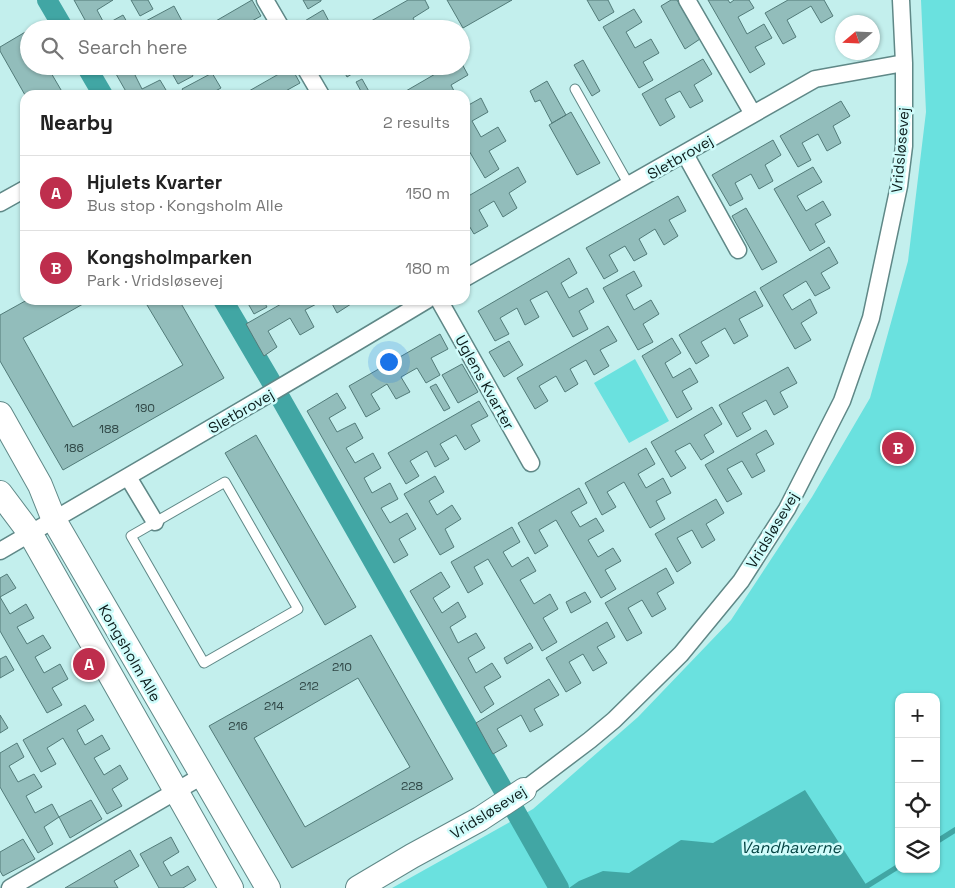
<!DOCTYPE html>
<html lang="en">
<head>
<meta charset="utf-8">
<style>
  body { margin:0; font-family:"Space Grotesk",sans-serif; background:#f6f6f6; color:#222 }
  .controls { position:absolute; right:15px; bottom:15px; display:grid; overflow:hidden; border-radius:10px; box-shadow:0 1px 4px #0004 }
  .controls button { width:45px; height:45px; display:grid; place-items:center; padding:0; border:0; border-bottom:1px solid #e0e0e0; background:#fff; color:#222; font:25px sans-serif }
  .compass { position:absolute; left:835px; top:15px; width:45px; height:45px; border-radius:50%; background:#fff; box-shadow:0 1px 4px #0004; rotate:251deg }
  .you { position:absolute; left:388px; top:361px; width:18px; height:18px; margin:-12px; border:4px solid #fff; border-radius:50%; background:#1a73e8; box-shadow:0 0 0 8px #1a73e833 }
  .badge { display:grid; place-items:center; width:32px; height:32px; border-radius:50%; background:#be2e4d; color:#fff; font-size:16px; font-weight:700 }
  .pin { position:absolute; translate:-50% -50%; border:2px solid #fff; box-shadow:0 1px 5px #0006 }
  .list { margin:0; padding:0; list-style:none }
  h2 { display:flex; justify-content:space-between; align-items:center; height:65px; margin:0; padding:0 20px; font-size:21px }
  h2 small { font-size:16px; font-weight:400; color:#767676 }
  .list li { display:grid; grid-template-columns:32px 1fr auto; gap:15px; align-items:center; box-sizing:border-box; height:75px; padding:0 20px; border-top:1px solid #e0e0e0 }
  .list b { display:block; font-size:19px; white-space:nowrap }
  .list p { margin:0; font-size:16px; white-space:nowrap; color:#767676 }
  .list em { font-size:16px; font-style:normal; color:#767676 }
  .icon { flex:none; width:28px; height:28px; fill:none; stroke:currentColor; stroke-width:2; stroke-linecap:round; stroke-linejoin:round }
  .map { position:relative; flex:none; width:955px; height:888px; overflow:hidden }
  .search { position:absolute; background:#fff; box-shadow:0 1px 4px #0004; left:20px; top:20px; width:450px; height:55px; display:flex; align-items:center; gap:12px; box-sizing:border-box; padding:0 18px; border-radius:28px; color:#767676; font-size:19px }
  .panel { position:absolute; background:#fff; box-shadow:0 1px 4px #0004; left:20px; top:90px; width:450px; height:215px; border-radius:15px }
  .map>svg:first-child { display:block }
  .green { fill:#6ae1df; fill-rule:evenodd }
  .water { fill:#41a6a4 }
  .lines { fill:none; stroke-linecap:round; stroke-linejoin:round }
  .stream { stroke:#41a6a4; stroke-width:5.5 }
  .canal { stroke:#41a6a4; stroke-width:20 }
  .building { fill:#92bdbb; stroke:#527b79; fill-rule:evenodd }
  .lane-casing { stroke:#5f8887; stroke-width:11 }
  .street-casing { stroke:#5f8887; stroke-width:19 }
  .secondary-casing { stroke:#5f8887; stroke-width:26 }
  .lane { stroke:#fff; stroke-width:9 }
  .street { stroke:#fff; stroke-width:16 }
  .secondary { stroke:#fff; stroke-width:24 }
  .labels { text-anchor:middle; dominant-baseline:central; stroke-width:5; stroke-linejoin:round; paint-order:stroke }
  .number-label { font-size:12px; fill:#2e4544 }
  .street-label { font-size:15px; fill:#0c1d1c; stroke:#d0fcfb }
  .water-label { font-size:16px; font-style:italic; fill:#054544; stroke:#d0fcfb }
</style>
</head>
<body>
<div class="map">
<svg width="955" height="888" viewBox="0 0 955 888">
  <rect width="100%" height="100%" fill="#c3efed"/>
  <!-- green -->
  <path class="green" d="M921 0H955V888H392L533 809 638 717 731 620 812 497 870 398 908 261 926 112ZM899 697H936V869H899Z
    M635 359 669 421 629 443 594 383Z"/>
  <!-- water -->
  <path class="water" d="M805 790 867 886 865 888H569L579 881 603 871 629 873 681 840 713 843Z"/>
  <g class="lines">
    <!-- stream -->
    <path class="stream" d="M936 842 955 830
      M867 886 899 866"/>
    <!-- canal -->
    <path class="canal" d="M47 0 64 29
      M86 66 103 95
      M223 300 269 378 559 888"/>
  </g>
  <!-- building -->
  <path class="building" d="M74 0H113L97 10 105 25 123 15 131 29H90Z
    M131 0H148L153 9 140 16Z
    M252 0 261 16 243 26 245 29H202Z
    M303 0H321V1L308 9Z
    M408 0H425L429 8 413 18 419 29H399L398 26 393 29H357Z
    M447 0H512L463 28Z
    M587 0H608L614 12 599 21Z
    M671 0H677L700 39 685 49 661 6Z
    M708 0H728L730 3 734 0H749L754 8 738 17 747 34 764 24 772 38 755 47 765 64 750 73Z
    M788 0H824L833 16 821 23 811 6 787 20 796 37 783 44 765 13Z
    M174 6 182 21 168 29H147L144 22Z
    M634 9 642 22 626 32 635 48 651 39 659 53 643 62 653 80 639 88 603 27Z
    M323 10 333 29H306L303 22Z
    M438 22 442 29H426Z
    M27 31 29 34V66H47L64 95H25L0 51V47Z
    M703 59 712 74 694 85 703 101 690 108 680 91 665 99 675 117 660 126 642 94Z
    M583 60 600 91 592 96 574 65Z
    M461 62 468 75 451 85 456 95H437L436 93 433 95H399L449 66H461Z
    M114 66H149L135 75 142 89 160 80 169 95H128L112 67Z
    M168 66H188L193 76 178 84Z
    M267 66H282L271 73Z
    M341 66H359L360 69 347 77Z
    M420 66H434L424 72Z
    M291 67 300 83 282 93 284 95H242Z
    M212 73 221 88 208 95H186L182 89Z
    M362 79 371 95H363L356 82Z
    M547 81 566 115 552 123 540 100 535 102 530 91Z
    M481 98 488 112 472 121 481 137 498 127 506 141 489 151 499 169 485 178 465 144V107Z
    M841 101 850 116 833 126 841 143 827 151 818 134 802 143 811 160 798 167 780 136Z
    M571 112 600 163 577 175 549 125Z
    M773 140 781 155 765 165 773 181 759 189 751 174 735 183 743 199 730 206 712 175Z
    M518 167 526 182 509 193 517 208 503 217 494 201 479 210 488 226 474 234 465 219V198Z
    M813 167 822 182 797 196 806 211 823 201 831 215 815 224 825 242 810 251 774 189Z
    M678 196 686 211 669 220 678 236 664 245 655 229 639 239 647 254 634 261 625 246 609 255 618 271 604 279 586 248Z
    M746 208 777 262 762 270 732 216Z
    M829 247 838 263 821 273 830 288 815 296 806 281 783 295 792 310 810 299 817 313 801 323 811 340 795 349 760 288Z
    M569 258 577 273 561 283 569 298 587 288 594 302 579 311 588 329 573 337 547 291 530 300 539 317 525 325 517 308 500 318 509 334 495 341 478 311Z
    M634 271 642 286 626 295 634 310 651 300 659 314 643 324 653 342 638 350 603 288Z
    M755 291 763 306 739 319 748 336 734 344 725 328 701 342 709 356 696 364 679 335Z
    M27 300H90L23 338 73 427 183 365 144 300H179L224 378 63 470 0 361V315Z
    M246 300H263L267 307 254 314Z
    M288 300H324L305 310 314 327 300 335 290 318 268 331 277 347 264 356 246 324Z
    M330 300H349L351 304 337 313Z
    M608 326 617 341 600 350 609 366 594 375 586 360 570 369 578 384 565 392 556 376 539 386 548 401 535 409 517 378Z
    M440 334 448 349 431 358 440 375 426 383 417 368 401 377 410 392 396 399 387 384 371 394 380 409 366 417 349 386Z
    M672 338 681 353 665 363 673 378 690 368 698 382 682 391 692 409 677 418 642 356Z
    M509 341 523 365 504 377 489 352Z
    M462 364 478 392 458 403 442 375Z
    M788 367 797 383 780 392 788 407 774 415 766 400 742 413 751 429 737 437 719 405Z
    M436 384 450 408 444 411 430 387Z
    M337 393 346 408 329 418 337 432 355 423 363 438 346 448 355 463 373 453 381 468 364 478 372 493 390 483 398 499 381 508 390 523 407 513 416 529 399 539 408 555 394 563 307 411Z
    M479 401 488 416 471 425 480 441 465 450 456 435 440 444 449 459 435 467 427 451 410 461 419 476 406 484 388 453Z
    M712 407 722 424 704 435 714 452 701 460 690 443 675 451 686 468 671 477 651 442Z
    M766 430 774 444 756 454 765 471 752 478 742 461 727 469 742 494 727 502 705 465Z
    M256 435 356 607 325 625 225 453Z
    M646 448 655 464 638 474 646 488 663 478 671 493 656 501 665 519 650 528 624 482 607 492 616 507 602 515 585 483Z
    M435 476 444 492 429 501 437 515 452 505 461 519 445 529 454 547 440 555 404 494Z
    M579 488 587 503 571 512 580 527 596 518 604 531 588 540 598 557 613 548 621 561 605 570 616 589 601 598 556 520 539 530 548 546 535 554 518 523Z
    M716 499 724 513 706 524 715 540 702 548 692 530 677 538 691 563 677 572 655 534Z
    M512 527 520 542 503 552 512 567 528 557 536 571 520 580 534 604 550 594 558 609 543 618 557 642 542 651 488 559 474 567 483 584 468 593 451 562Z
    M666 568 674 583 657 593 666 609 652 617 642 600 628 608 642 633 627 641 605 603Z
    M441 572 450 587 433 598 442 613 458 602 466 617 450 627 458 643 476 633 485 648 468 658 476 673 492 663 501 677 484 687 494 704 481 713 410 591Z
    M7 574 16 588 0 597V578Z
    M585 592 591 602 571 613 566 602Z
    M0 597 10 614 26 604 34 618 17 627 27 644 43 635 51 648 35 657 44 673 60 664 68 679 52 688 62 705 47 713 0 631Z
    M607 622 615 637 597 647 607 663 593 671 583 654 569 662 581 683 566 692 546 658Z
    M371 635 453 779 292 868 209 726ZM358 678 410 767 305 827 254 738Z
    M530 643 533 648 507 664 504 658Z
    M6 656 14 670 0 678V659Z
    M549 679 559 695 534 709 543 725 530 732 521 715 497 729 507 746 493 754 476 723Z
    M85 705 94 720 77 730 85 745 102 735 110 749 94 758 104 775 120 765 128 779 112 789 122 806 107 814 63 738 47 748 56 764 41 772 23 740Z
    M0 715 8 728 0 733Z
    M17 743 24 757 9 766 18 782 34 774 42 787 26 796 35 813 52 804 59 817 44 827 53 844 38 853 0 787V753Z
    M91 800 102 819 70 838 59 817Z
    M171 837 179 852 163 862 171 876 188 866 196 880 183 888H159L140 854Z
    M23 839 35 859 3 876 0 871V852Z
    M130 850 139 866 114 881 118 888H65Z"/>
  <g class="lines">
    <defs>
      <path id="lane" d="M575 89 629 185
        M225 482 298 609 204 663 131 536Z"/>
      <path id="street" d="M265 0 282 29
        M687 0 753 114
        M304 66 321 95
        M685 154 738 250
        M0 203 25 189
        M465 278 815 79 904 63
        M439 300 531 463
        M128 477 155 522
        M0 551C143 468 286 385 427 300
        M524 790 590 740 614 720 681 654 741 581 787 509 842 401 871 318 899 186 904 146V63L901 0
        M10 888 202 776"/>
      <path id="secondary" d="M0 414 40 485 54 520 268 888
        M0 493 30 533 231 888
        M358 888 412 856 480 819 524 790"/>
    </defs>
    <!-- lane casing -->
    <use href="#lane" class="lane-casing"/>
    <!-- street casing -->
    <use href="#street" class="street-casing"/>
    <!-- secondary casing -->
    <use href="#secondary" class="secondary-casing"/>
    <!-- lane -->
    <use href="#lane" class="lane"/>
    <!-- street -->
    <use href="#street" class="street"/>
    <!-- secondary -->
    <use href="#secondary" class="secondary"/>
  </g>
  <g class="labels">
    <!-- number labels -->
    <g class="number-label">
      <text x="145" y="408">190</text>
      <text x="109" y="429">188</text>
      <text x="74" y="448">186</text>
      <text x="342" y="667">210</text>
      <text x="309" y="686">212</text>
      <text x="274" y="706">214</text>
      <text x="238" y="726">216</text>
      <text x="412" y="786">228</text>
    </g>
    <!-- street labels -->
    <g class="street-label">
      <text transform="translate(900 150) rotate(-85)">Vridsløsevej</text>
      <text transform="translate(680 157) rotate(-30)">Sletbrovej</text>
      <text transform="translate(485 382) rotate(61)">Uglens Kvarter</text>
      <text transform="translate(241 411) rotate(-30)">Sletbrovej</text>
      <text transform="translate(772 530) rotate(-59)">Vridsløsevej</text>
      <text transform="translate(130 653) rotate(60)">Kongsholm Alle</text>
      <text transform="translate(488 812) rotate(-32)">Vridsløsevej</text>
    </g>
    <!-- water labels -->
    <g class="water-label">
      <text x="791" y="847">Vandhaverne</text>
    </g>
  </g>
</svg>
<div class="controls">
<button>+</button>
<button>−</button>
<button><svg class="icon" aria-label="locate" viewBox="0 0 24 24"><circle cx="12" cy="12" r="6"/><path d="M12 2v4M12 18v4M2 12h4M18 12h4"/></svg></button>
<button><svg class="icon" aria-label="layers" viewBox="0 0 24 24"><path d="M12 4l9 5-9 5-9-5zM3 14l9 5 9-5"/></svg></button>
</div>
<svg class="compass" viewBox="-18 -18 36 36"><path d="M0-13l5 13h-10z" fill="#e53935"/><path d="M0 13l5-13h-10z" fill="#767676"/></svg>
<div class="you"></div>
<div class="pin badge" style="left:89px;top:664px">A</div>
<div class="pin badge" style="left:898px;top:448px">B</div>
<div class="search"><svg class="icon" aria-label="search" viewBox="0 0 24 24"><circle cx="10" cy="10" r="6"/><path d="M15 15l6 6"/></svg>Search here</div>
<section class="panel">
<h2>Nearby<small>2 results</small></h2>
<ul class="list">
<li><span class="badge">A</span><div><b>Hjulets Kvarter</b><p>Bus stop · Kongsholm Alle</p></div><em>150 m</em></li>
<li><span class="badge">B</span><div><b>Kongsholmparken</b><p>Park · Vridsløsevej</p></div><em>180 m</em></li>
</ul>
</section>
</div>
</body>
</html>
